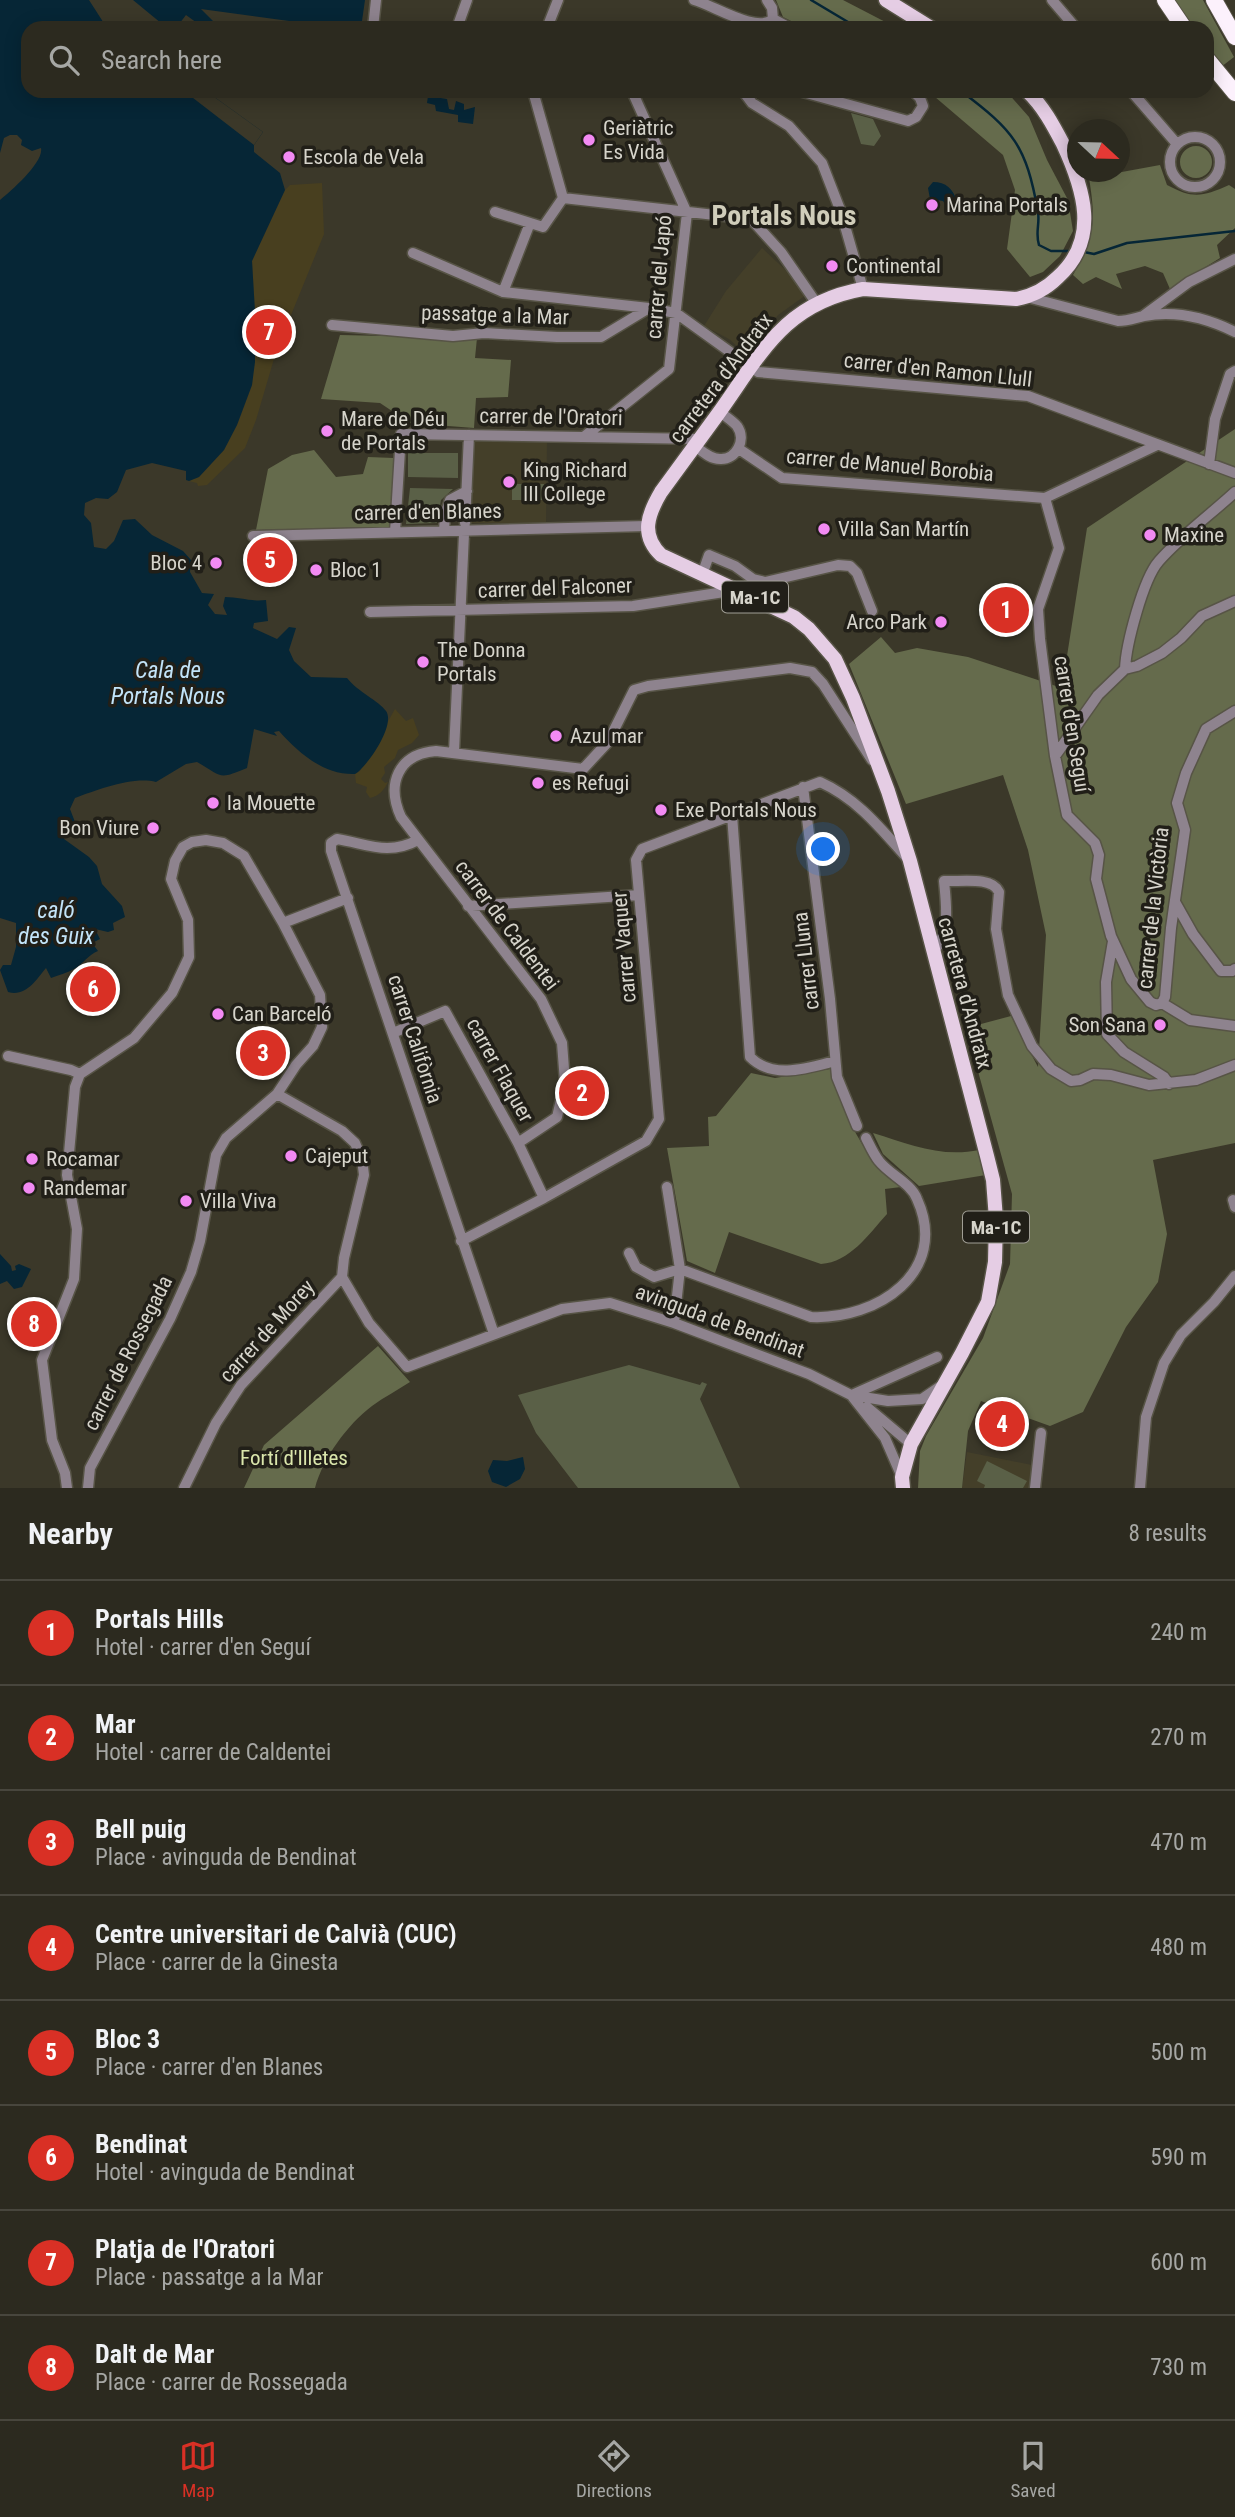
<!DOCTYPE html>
<html lang="en">
<head>
<meta charset="utf-8">
<style>
  body { margin:0; font-family:"Roboto Condensed",sans-serif; background:#343228; color:#f1f3f6 }
  .compass { position:absolute; left:1067px; top:119px; width:63px; height:63px; border-radius:50%; background:#2c2a1f; box-shadow:0 4px 18px #0003; rotate:112deg }
  .you { position:absolute; left:824px; top:850px; width:24px; height:24px; margin:-18px; border:5px solid #fff; border-radius:50%; background:#1a73e8; box-shadow:0 0 0 10px #1a73e833 }
  .badge { display:grid; place-items:center; width:46px; height:46px; border-radius:50%; background:#d93025; color:#fff; font-size:23px; font-weight:700 }
  .pin { position:absolute; translate:-50% -50%; border:4px solid #fff; box-shadow:0 2px 7px #0006 }
  .list { margin:0; padding:0; list-style:none }
  h2 { display:flex; justify-content:space-between; align-items:center; height:91px; margin:0; padding:0 28px; font-size:30px }
  h2 small { font-size:23px; font-weight:400; color:#a6a7a4 }
  .list li { display:grid; grid-template-columns:46px 1fr auto; gap:21px; align-items:center; box-sizing:border-box; height:105px; padding:0 28px; border-top:2px solid #48463d }
  .list b { display:block; font-size:26px; white-space:nowrap }
  .list p { margin:0; font-size:23px; white-space:nowrap; color:#a6a7a4 }
  .list em { font-size:23px; font-style:normal; color:#a6a7a4 }
  .icon { flex:none; width:38px; height:38px; fill:none; stroke:currentColor; stroke-width:2; stroke-linecap:round; stroke-linejoin:round }
  .map { position:relative; flex:none; width:1235px; height:1488px; overflow:hidden }
  .search { position:absolute; background:#2c2a1f; box-shadow:0 4px 18px #0003; left:21px; right:21px; top:21px; height:77px; display:flex; align-items:center; gap:18px; box-sizing:border-box; padding:0 24px; border-radius:21px; color:#a6a7a4; font-size:26px }
  .sheet { height:931px; background:#2c2a1f }
  nav { display:flex; justify-content:space-around; align-items:center; box-sizing:border-box; height:98px; border-top:2px solid #48463d; background:#2c2a1f; font-size:19px; color:#a6a7a4 }
  nav a { display:grid; justify-items:center; gap:4px }
  nav .on { color:#d93025 }
  .map>svg:first-child { display:block }
  .built { fill:#443f29 }
  .green { fill:#5a6047 }
  .forest { fill:#656b4c }
  .sand { fill:#483f1f }
  .water { fill:#062636 }
  .pier { fill:#3b3829 }
  .lines { fill:none; stroke-linecap:round; stroke-linejoin:round }
  .stream { stroke:#062636; stroke-width:2.5 }
  .minor-casing { stroke:#575446; stroke-width:13 }
  .major-casing { stroke:#575446; stroke-width:17 }
  .highway-casing { stroke:#575446; stroke-width:18 }
  .minor { stroke:#8e838e; stroke-width:10 }
  .major { stroke:#e5cde4; stroke-width:14 }
  .highway { stroke:#fcf1fc; stroke-width:16 }
  .poi-dot { fill:#f28af3; stroke:#211f18; stroke-width:2.5 }
  .labels { text-anchor:middle; dominant-baseline:central; stroke-width:7; stroke-linejoin:round; paint-order:stroke }
  .shield { fill:#211f18; stroke:#a09e95; stroke-width:2 }
  .shield-label { font-size:19px; font-weight:bold; fill:#d6d4cb }
  .poi-label { font-size:21px; fill:#d6d4cb; stroke:#211f18; text-anchor:start }
  .street-label { font-size:21px; fill:#d6d4cb; stroke:#211f18 }
  .park-label { font-size:21px; fill:#dae6ac; stroke:#211f18 }
  .water-label { font-size:23px; font-style:italic; fill:#c2e4f9; stroke:#211f18 }
  .district-label { font-size:28px; font-weight:bold; fill:#d0cdba; stroke:#211f18 }
</style>
</head>
<body>
<div class="map">
<svg width="1235" height="1488" viewBox="0 0 1235 1488">
  <rect width="100%" height="100%" fill="#3b3829"/>
  <!-- built -->
  <path class="built" d="M762 248 793 277 806 295 778 315 746 354 729 339 704 326 726 291Z
    M473 440H547L546 523H471Z
    M967 1452 1032 1465 1029 1488H962Z"/>
  <!-- green -->
  <path class="green" d="M851 113 873 119 881 136 874 146 861 144Z
    M408 453H458V478L408 477Z
    M512 484H544V500H512Z
    M410 488 453 489 441 500 437 523 406 524Z
    M629 1365 700 1385 702 1382 707 1384 700 1399 740 1488H578L536 1433 518 1395Z
    M987 1461 1027 1481 1023 1488H984L985 1485 977 1481Z"/>
  <!-- forest -->
  <path class="forest" d="M776 0H843L897 28H805L783 17Z
    M1173 0H1203L1234 57 1221 67 1207 49V28H1192Z
    M928 91H1006L1029 117 1047 160 1068 200 1073 231 1060 256 1043 272 1030 277 1007 249 1015 190 1003 155Z
    M1180 162a16 16 0 1 1 32 0a16 16 0 1 1-32 0Z
    M1160 165 1167 185C1193 199 1202 197 1229 185L1235 189V228L1217 245 1220 258 1170 289 1163 273 1145 266 1116 274 1122 289 1096 277 1083 284 1073 275C1095 236 1096 221 1089 178Z
    M340 335 477 338 475 358 511 360 508 397 476 398 474 428 410 423 380 403 321 399Z
    M1235 429V1143L1153 1160 1167 1234 1158 1282 1126 1327 1083 1412 1050 1426 981 1401 968 1431 962 1488H918L920 1451 926 1436 983 1338 1010 1264 1012 1194 966 1028 1011 1016 1038 1067 1046 935 1028 850 1003 775 906 804 849 664 881 637 895 653 917 648 968 657 1062 688 1087 528Z
    M314 450 336 477 363 474 368 457 394 458 390 527 256 530 268 469 292 455Z
    M830 1069C848 1119 858 1152 901 1187L885 1189 887 1214C868 1235 850 1262 821 1264L729 1232 715 1273 687 1261 667 1148 709 1146 708 1117 716 1116 751 1073 775 1078Z
    M873 1133C909 1144 941 1158 979 1150L986 1175 919 1186 883 1154Z
    M378 1346 410 1382C398 1390 384 1397 372 1406 347 1425 323 1458 315 1488H244L264 1445Z"/>
  <!-- sand -->
  <path class="sand" d="M322 183 324 234 276 352 256 420 245 448 207 485 198 486 197 483 189 481 199 477 224 450 237 425 252 385 255 312 252 261 285 190 290 185Z
    M395 709 406 721 413 718 419 735 412 743 398 750 395 758 384 767 385 773 381 779 385 783 388 782C385 789 379 796 370 798L366 792 367 787 356 783 355 774 360 771Z"/>
  <!-- water -->
  <path class="water" d="M0 0H365L361 28H341L201 9 220 28H204L186 15 176 28H28V91H206L263 132 254 145V152L280 173 285 190 252 261 255 312V362L252 385 237 425 224 450 199 477 189 481 186 480V471L152 463 126 470 117 492 108 499 96 498 85 503 84 515 91 523 94 547 106 549 114 541 123 520 135 519 152 535 183 551 191 560 190 572 202 593 214 594 208 605 215 614 227 615 223 606 225 597C240 597 251 602 266 600L268 621 254 623 253 628 277 639 289 627 296 628 289 650 294 661 311 677 347 678C358 692 379 701 386 711 396 725 367 767 355 774 323 775 299 753 279 731L274 732 277 736 254 729 247 768C218 780 223 777 197 762L186 764 156 782C133 776 97 790 75 798L70 809 75 822 74 826 67 830 64 839 89 857 97 866 102 884 122 906 125 917 113 923 114 930 108 932 95 929 100 939 92 943 98 951C89 954 83 964 74 969 67 973 58 975 51 978L46 968C36 980 26 997 8 992L0 970 3 965H11L16 947V923L0 918V200C12 190 44 162 41 148L32 151 21 145 22 140 17 135H10L4 138 0 153Z
    M428 96 447 99 449 109 454 110 456 101 464 104V110L475 107 473 124 458 122V115L436 111 435 105 427 103Z
    M933 182C946 182 953 189 957 201L954 209 949 210 943 201 930 199 928 188Z
    M0 1254 11 1266 12 1271 16 1270 15 1266 19 1264 31 1269 22 1287 14 1289 7 1281 0 1284Z
    M523 1457 525 1469 520 1479 506 1487 492 1482 488 1471 493 1460 507 1461Z"/>
  <!-- pier -->
  <path class="pier" d="M89 0H133L167 28H107Z
    M184 91H206L263 132 254 145Z"/>
  <g class="lines">
    <!-- stream -->
    <path class="stream" d="M811 0 858 28
      M961 91C1014 131 1026 145 1038 212 1040 224 1035 233 1039 245L1051 251H1070
      M1084 252 1094 254 1127 243 1235 231"/>
    <defs>
      <path id="minor" d="M694 0C713 5 757 34 773 19
        M767 0 772 8 773 19
        M1052 0 1076 28
        M773 19 790 28
        M373 28 376 0
        M457 28 467 0
        M547 28 558 0
        M533 91 563 198
        M743 91 752 103 789 126 822 163 841 212 863 289
        M799 91 908 121 916 117 923 106 920 98 913 91
        M1131 91 1177 144
        M1170 162a25 25 0 1 1 50 0a25 25 0 1 1-50 0Z
        M563 198 751 219 781 252 817 304
        M495 212 543 227 563 198
        M413 253 503 292 649 308 676 313 758 372 1028 396 1235 473
        M503 292 530 223
        M1027 297 1118 321C1128 321 1135 318 1144 316 1176 310 1207 318 1235 332
        M1143 316 1189 282 1235 259
        M332 325 453 336 484 333 557 337H601L649 308
        M585 436 669 369 687 213 632 91
        M695 446C702 451 710 459 720 459 736 460 747 440 737 426 733 421 725 416 720 412
        M739 449 782 478 1045 498 1157 445
        M1209 464 1215 419 1230 374 1235 371
        M1045 498 1059 548 1038 609 1040 639 1055 756 1067 815 1095 843 1099 855 1096 879 1111 936 1131 979 1150 1002 1156 1005 1162 1003 1165 997 1171 928 1185 830 1177 803 1186 773 1206 729 1235 711
        M465 523 469 435
        M444 531 445 515 450 500 467 491
        M395 532 401 434 700 439
        M253 536 647 526
        M702 575 709 555 735 566 753 579 765 582 838 565 850 566 857 573 872 611
        M370 612 633 606 737 590
        M1125 669C1126 645 1143 579 1159 561 1181 536 1210 515 1235 492
        M454 752 464 534
        M1055 756 1098 695 1125 669 1137 666 1162 653 1181 638 1202 616 1235 601
        M803 787 830 999 837 1077 857 1126
        M732 815 750 1057C773 1080 808 1068 835 1061
        M418 840C388 856 368 844 337 839L331 843V851L494 1334
        M1175 902 1193 934 1221 971H1232L1235 969
        M468 906 639 895
        M283 923 348 898
        M1113 941 1106 982 1107 1034 1124 1052 1164 1077 1169 1084
        M933 951C951 935 946 903 944 881 960 882 992 876 999 892L996 929 1008 995 1032 1046 1051 1069 1071 1081 1080 1080 1093 1074 1111 1075 1149 1085 1196 1080 1235 1065
        M1162 1003 1190 1020 1235 1026
        M393 1033 445 1011 518 1143 544 1198
        M8 1056 71 1070 80 1074
        M80 1074 134 1038 172 993 189 957 188 920 171 879 175 861 183 847 192 842 206 840 223 843 244 856 283 923 320 995 322 1027 313 1046 296 1065 277 1094 342 1131 355 1143 362 1159 364 1175 344 1258 342 1277 369 1323 407 1367 562 1309 610 1303 674 1323 809 1374 851 1395 888 1401 922 1399 941 1386
        M518 1143 557 1117 565 1082 562 1043 541 999 401 817C386 784 398 754 436 751L583 769 608 742 634 690 648 686 790 668 812 672 823 684 872 760
        M667 1187 680 1269 674 1323
        M1233 1200 1235 1207
        M461 1241 544 1198 646 1141 659 1119 636 860 642 849 820 782C858 799 881 829 908 859
        M629 1253 636 1267 654 1277 680 1269 811 1317C877 1320 950 1272 917 1199 911 1183 890 1175 879 1161 874 1155 870 1146 866 1138
        M854 1394 937 1357
        M851 1395 885 1438 902 1477
        M867 1407 911 1444
        M67 1488 65 1473 52 1440 42 1360 74 1279 77 1229 67 1175 75 1087 80 1074
        M88 1488 90 1468 170 1319 191 1272 200 1241 216 1155 226 1138 277 1094
        M184 1488 216 1423 241 1385 342 1277
        M1035 1488 1041 1433
        M1140 1488 1146 1417 1164 1363 1181 1335 1214 1302 1235 1276"/>
      <path id="major" d="M886 0 931 28
        M903 1488 902 1477 911 1444 962 1353 988 1302 995 1262 996 1219 993 1180 987 1156 910 861 888 791 853 698 835 659 809 629 794 617 661 555C640 535 648 514 661 492 680 466 699 440 718 414 761 354 784 303 863 289L1016 299C1033 296 1046 289 1058 277 1100 239 1084 189 1063 144 1053 125 1043 106 1027 91"/>
      <path id="highway" d="M1165 0 1184 28
        M1214 0 1235 37
        M1207 59 1235 93"/>
    </defs>
    <!-- minor casing -->
    <use href="#minor" class="minor-casing"/>
    <!-- major casing -->
    <use href="#major" class="major-casing"/>
    <!-- highway casing -->
    <use href="#highway" class="highway-casing"/>
    <!-- minor -->
    <use href="#minor" class="minor"/>
    <!-- major -->
    <use href="#major" class="major"/>
    <!-- highway -->
    <use href="#highway" class="highway"/>
  </g>
  <!-- markers -->
  <g class="poi-dot">
    <circle cx="589" cy="140" r="7"/>
    <circle cx="289" cy="157" r="7"/>
    <circle cx="932" cy="205" r="7"/>
    <circle cx="832" cy="266" r="7"/>
    <circle cx="327" cy="431" r="7"/>
    <circle cx="509" cy="482" r="7"/>
    <circle cx="824" cy="529" r="7"/>
    <circle cx="1150" cy="535" r="7"/>
    <circle cx="216" cy="563" r="7"/>
    <circle cx="316" cy="570" r="7"/>
    <circle cx="941" cy="622" r="7"/>
    <circle cx="423" cy="662" r="7"/>
    <circle cx="556" cy="736" r="7"/>
    <circle cx="538" cy="783" r="7"/>
    <circle cx="213" cy="803" r="7"/>
    <circle cx="661" cy="810" r="7"/>
    <circle cx="153" cy="828" r="7"/>
    <circle cx="218" cy="1014" r="7"/>
    <circle cx="1160" cy="1025" r="7"/>
    <circle cx="291" cy="1156" r="7"/>
    <circle cx="32" cy="1159" r="7"/>
    <circle cx="29" cy="1188" r="7"/>
    <circle cx="186" cy="1201" r="7"/>
  </g>
  <g class="labels">
    <!-- shield labels -->
    <g class="shield">
      <rect x="722" y="581.5" width="66" height="31" rx="5"/>
      <rect x="963" y="1211.5" width="66" height="31" rx="5"/>
    </g>
    <g class="shield-label">
      <text x="755" y="597">Ma-1C</text>
      <text x="996" y="1227">Ma-1C</text>
    </g>
    <!-- poi labels -->
    <g class="poi-label">
      <text x="603" y="128">Geriàtric<tspan x="603" dy="24">Es Vida</tspan></text>
      <text x="303" y="157">Escola de Vela</text>
      <text x="946" y="205">Marina Portals</text>
      <text x="846" y="266">Continental</text>
      <text x="341" y="419">Mare de Déu<tspan x="341" dy="24">de Portals</tspan></text>
      <text x="523" y="470">King Richard<tspan x="523" dy="24">III College</tspan></text>
      <text x="838" y="529">Villa San Martín</text>
      <text x="1164" y="535">Maxine</text>
      <text x="202" y="563" text-anchor="end">Bloc 4</text>
      <text x="330" y="570">Bloc 1</text>
      <text x="927" y="622" text-anchor="end">Arco Park</text>
      <text x="437" y="650">The Donna<tspan x="437" dy="24">Portals</tspan></text>
      <text x="570" y="736">Azul mar</text>
      <text x="552" y="783">es Refugi</text>
      <text x="227" y="803">la Mouette</text>
      <text x="675" y="810">Exe Portals Nous</text>
      <text x="139" y="828" text-anchor="end">Bon Viure</text>
      <text x="232" y="1014">Can Barceló</text>
      <text x="1146" y="1025" text-anchor="end">Son Sana</text>
      <text x="305" y="1156">Cajeput</text>
      <text x="46" y="1159">Rocamar</text>
      <text x="43" y="1188">Randemar</text>
      <text x="200" y="1201">Villa Viva</text>
    </g>
    <!-- street labels -->
    <g class="street-label">
      <text transform="translate(659 277) rotate(-85)">carrer del Japó</text>
      <text transform="translate(495 315) rotate(2)">passatge a la Mar</text>
      <text transform="translate(938 370) rotate(6)">carrer d'en Ramon Llull</text>
      <text transform="translate(721 378) rotate(-53)">carretera d'Andratx</text>
      <text transform="translate(551 417) rotate(1)">carrer de l'Oratori</text>
      <text transform="translate(890 465) rotate(5)">carrer de Manuel Borobia</text>
      <text transform="translate(428 512) rotate(-1)">carrer d'en Blanes</text>
      <text transform="translate(555 588) rotate(-2)">carrer del Falconer</text>
      <text transform="translate(1072 724) rotate(81)">carrer d'en Seguí</text>
      <text transform="translate(1153 908) rotate(-84)">carrer de la Victòria</text>
      <text transform="translate(507 925) rotate(53)">carrer de Caldentei</text>
      <text transform="translate(624 947) rotate(-95)">carrer Vaquer</text>
      <text transform="translate(806 961) rotate(-97)">carrer Lluna</text>
      <text transform="translate(965 993) rotate(75)">carretera d'Andratx</text>
      <text transform="translate(415 1039) rotate(72)">carrer Califòrnia</text>
      <text transform="translate(500 1070) rotate(61)">carrer Flaquer</text>
      <text transform="translate(720 1321) rotate(20)">avinguda de Bendinat</text>
      <text transform="translate(267 1331) rotate(-48)">carrer de Morey</text>
      <text transform="translate(128 1353) rotate(-63)">carrer de Rossegada</text>
    </g>
    <!-- park labels -->
    <g class="park-label">
      <text x="294" y="1458">Fortí d'Illetes</text>
    </g>
    <!-- water labels -->
    <g class="water-label">
      <text x="168" y="670">Cala de<tspan x="168" dy="26">Portals Nous</tspan></text>
      <text x="56" y="910">caló<tspan x="56" dy="26">des Guix</tspan></text>
    </g>
    <!-- district labels -->
    <g class="district-label">
      <text x="784" y="215">Portals Nous</text>
    </g>
  </g>
</svg>
<svg class="compass" viewBox="-18 -18 36 36"><path d="M0-13l5 13h-10z" fill="#e53935"/><path d="M0 13l5-13h-10z" fill="#a6a7a4"/></svg>
<div class="you"></div>
<div class="pin badge" style="left:1006px;top:610px">1</div>
<div class="pin badge" style="left:582px;top:1093px">2</div>
<div class="pin badge" style="left:263px;top:1053px">3</div>
<div class="pin badge" style="left:1002px;top:1424px">4</div>
<div class="pin badge" style="left:270px;top:560px">5</div>
<div class="pin badge" style="left:93px;top:989px">6</div>
<div class="pin badge" style="left:269px;top:332px">7</div>
<div class="pin badge" style="left:34px;top:1324px">8</div>
<div class="search"><svg class="icon" aria-label="search" viewBox="0 0 24 24"><circle cx="10" cy="10" r="6"/><path d="M15 15l6 6"/></svg>Search here</div>
</div>
<section class="sheet">
<h2>Nearby<small>8 results</small></h2>
<ul class="list">
<li><span class="badge">1</span><div><b>Portals Hills</b><p>Hotel · carrer d'en Seguí</p></div><em>240 m</em></li>
<li><span class="badge">2</span><div><b>Mar</b><p>Hotel · carrer de Caldentei</p></div><em>270 m</em></li>
<li><span class="badge">3</span><div><b>Bell puig</b><p>Place · avinguda de Bendinat</p></div><em>470 m</em></li>
<li><span class="badge">4</span><div><b>Centre universitari de Calvià (CUC)</b><p>Place · carrer de la Ginesta</p></div><em>480 m</em></li>
<li><span class="badge">5</span><div><b>Bloc 3</b><p>Place · carrer d'en Blanes</p></div><em>500 m</em></li>
<li><span class="badge">6</span><div><b>Bendinat</b><p>Hotel · avinguda de Bendinat</p></div><em>590 m</em></li>
<li><span class="badge">7</span><div><b>Platja de l'Oratori</b><p>Place · passatge a la Mar</p></div><em>600 m</em></li>
<li><span class="badge">8</span><div><b>Dalt de Mar</b><p>Place · carrer de Rossegada</p></div><em>730 m</em></li>
</ul>
</section>
<nav>
<a class="on"><svg class="icon" aria-label="map" viewBox="0 0 24 24"><path d="M3 6l6-2 6 2 6-2v14l-6 2-6-2-6 2zM9 4v14M15 6v14"/></svg>Map</a>
<a><svg class="icon" aria-label="directions" viewBox="0 0 24 24"><path d="M12 3l9 9-9 9-9-9zM9 14v-3h6M13 9l2 2-2 2"/></svg>Directions</a>
<a><svg class="icon" aria-label="saved" viewBox="0 0 24 24"><path d="M7 4h10v16l-5-4-5 4z"/></svg>Saved</a>
</nav>
</body>
</html>
